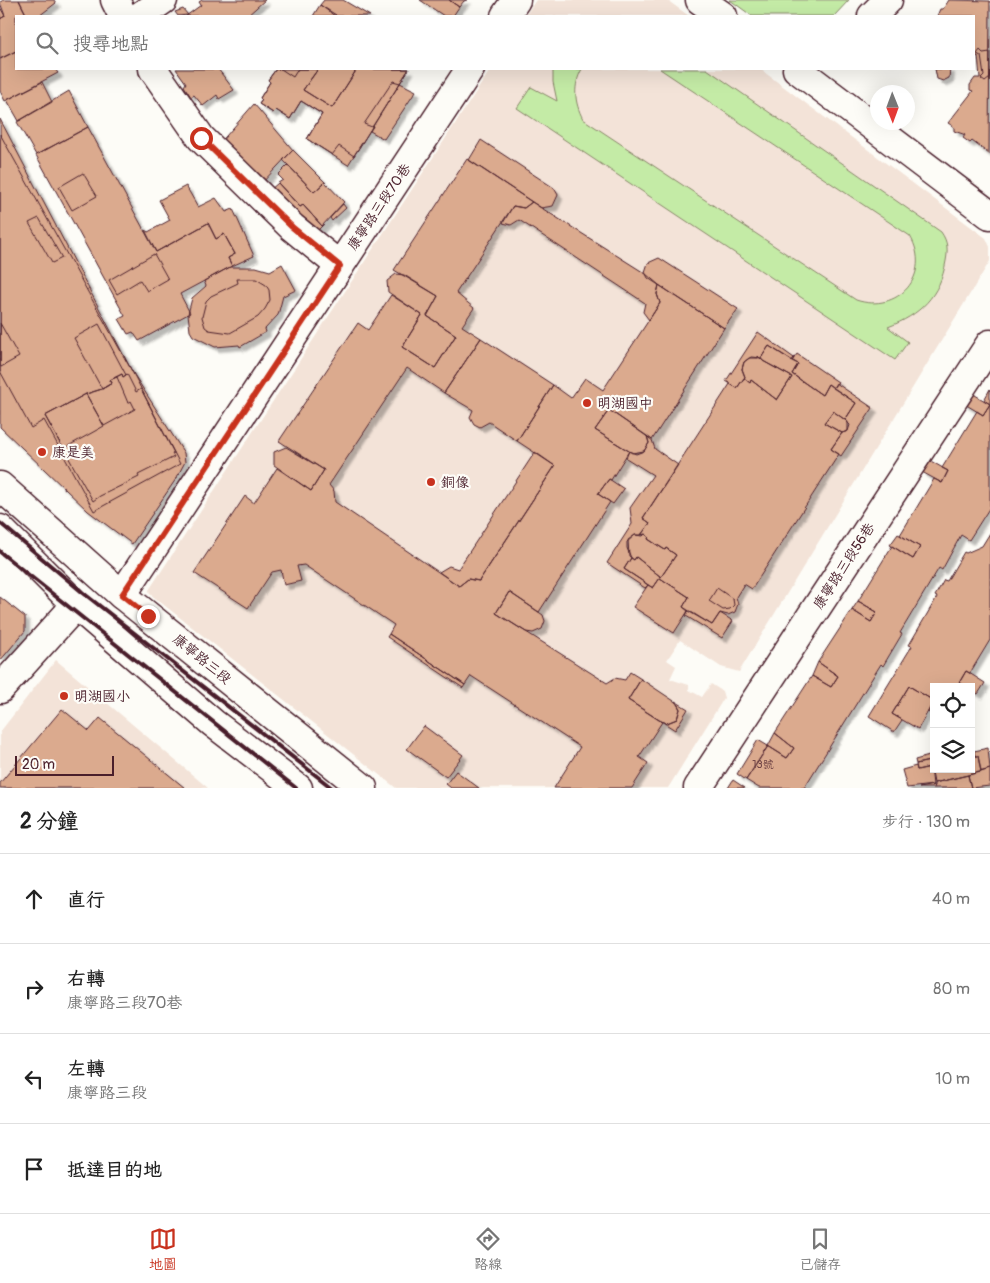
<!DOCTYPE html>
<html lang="zh-TW">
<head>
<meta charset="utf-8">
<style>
  body { margin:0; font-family:Pangolin,"LXGW WenKai TC",sans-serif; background:#f6f6f6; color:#222 }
  .controls { position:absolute; right:15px; bottom:15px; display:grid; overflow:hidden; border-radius:0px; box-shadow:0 5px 20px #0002 }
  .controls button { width:45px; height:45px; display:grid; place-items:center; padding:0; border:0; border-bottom:1px solid #e0e0e0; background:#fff; color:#222; font:25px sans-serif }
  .compass { position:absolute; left:870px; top:85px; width:45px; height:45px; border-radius:50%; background:#fff; box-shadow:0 5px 20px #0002; rotate:179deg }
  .scale { position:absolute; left:15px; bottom:12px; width:99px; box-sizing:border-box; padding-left:5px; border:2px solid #4a1f2b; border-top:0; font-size:14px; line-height:18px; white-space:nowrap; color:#4a1f2b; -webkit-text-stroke:4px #fdfcf7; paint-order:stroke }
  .stop { position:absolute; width:15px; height:15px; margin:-11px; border:4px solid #c8321e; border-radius:50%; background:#fff }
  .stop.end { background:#c8321e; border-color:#fff; box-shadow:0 1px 5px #0008 }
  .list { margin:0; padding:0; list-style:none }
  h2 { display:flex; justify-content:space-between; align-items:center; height:65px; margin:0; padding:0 20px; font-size:21px }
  h2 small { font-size:16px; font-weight:400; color:#767676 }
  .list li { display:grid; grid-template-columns:32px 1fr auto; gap:15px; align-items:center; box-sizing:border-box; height:90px; padding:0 20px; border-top:1px solid #e0e0e0 }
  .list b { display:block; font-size:19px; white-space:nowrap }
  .list p { margin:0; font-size:16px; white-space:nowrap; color:#767676 }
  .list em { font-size:16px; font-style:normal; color:#767676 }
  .icon { flex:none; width:28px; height:28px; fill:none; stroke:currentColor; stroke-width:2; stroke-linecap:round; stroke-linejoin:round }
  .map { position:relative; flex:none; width:990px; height:788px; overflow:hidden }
  .search { position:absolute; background:#fff; box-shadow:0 5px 20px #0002; left:15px; right:15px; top:15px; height:55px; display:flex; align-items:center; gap:12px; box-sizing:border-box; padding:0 18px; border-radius:0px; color:#767676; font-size:19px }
  .sheet { height:425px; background:#fff }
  nav { display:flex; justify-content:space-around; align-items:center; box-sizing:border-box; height:70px; border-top:1px solid #e0e0e0; background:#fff; font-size:14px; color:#767676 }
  nav a { display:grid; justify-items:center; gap:2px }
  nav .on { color:#c8321e }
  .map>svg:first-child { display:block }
  .built { fill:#f3e3d8 }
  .green { fill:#c4eba6; stroke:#878568 }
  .building { fill:#dbaa8e; stroke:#4a1f2b; filter:url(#shadow) }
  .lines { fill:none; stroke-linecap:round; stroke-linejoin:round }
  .street-casing { stroke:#4a1f2b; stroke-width:31 }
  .secondary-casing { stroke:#4a1f2b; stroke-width:31 }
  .street { stroke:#fdfcf7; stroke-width:28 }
  .secondary { stroke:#fdfcf7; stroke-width:28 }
  .rail { stroke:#4a1f2b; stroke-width:4 }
  .route { stroke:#c8321e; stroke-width:6 }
  .poi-dot { fill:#c8321e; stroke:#fdfcf7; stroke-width:2 }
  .labels { text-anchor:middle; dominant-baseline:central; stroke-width:4.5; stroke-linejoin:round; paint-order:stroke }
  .number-label { font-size:11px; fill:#6e4244 }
  .street-label { font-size:14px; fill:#4a1f2b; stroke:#fdfcf7 }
  .poi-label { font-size:14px; fill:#4a1f2b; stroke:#fdfcf7; text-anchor:start }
</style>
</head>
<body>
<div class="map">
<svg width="990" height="788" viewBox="0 0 990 788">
  <defs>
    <filter id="shadow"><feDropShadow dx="4.5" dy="4.5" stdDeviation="1" flood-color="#0004"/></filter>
  </defs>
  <rect width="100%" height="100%" fill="#fdfcf7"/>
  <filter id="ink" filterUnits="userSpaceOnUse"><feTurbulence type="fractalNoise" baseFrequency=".02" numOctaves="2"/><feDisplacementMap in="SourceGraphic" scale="10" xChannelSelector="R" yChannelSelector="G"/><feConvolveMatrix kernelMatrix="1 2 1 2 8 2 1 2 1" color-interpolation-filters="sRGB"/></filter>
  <g filter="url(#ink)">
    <!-- built -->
    <path class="built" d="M536 0H667L689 16H525Z
      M491 69H760L986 238 990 247V261L739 672 721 667 680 640 667 660 676 666 670 679 689 685V690L702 697 711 684 722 691 724 698 668 788H396L150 594 149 590Z
      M56 660 208 788H0V732Z"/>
    <!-- green -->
    <path class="green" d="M730 0H849L834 16H752Z
      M553 69H582C573 85 574 102 583 119L856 300C898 314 933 275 910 236L660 69H707L941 232C948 242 948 250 946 261 940 296 920 315 888 327L908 342 895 360 517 108 531 87 557 101 553 82Z"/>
    <!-- building -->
    <path class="building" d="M4 0H19L27 16H16V51L0 59V19L5 16 0 2Z
      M19 0H54L56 3 39 16H27Z
      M202 0H265L247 16H186L201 5 199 2Z
      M324 0H343L370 16H335L320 5Z
      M420 0H449L459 7 453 16H444Z
      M449 0H467L464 1 459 7Z
      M949 0 990 1 989 154 972 141 970 143 963 138 965 135 963 134 954 131V127L948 123 973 91 970 90V85L975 78H980L978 56 974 57V16H937L940 9H943Z
      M320 5 336 15 335 16H313Z
      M0 7 5 16 0 19Z
      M183 9 188 15 178 16 175 12Z
      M980 50 983 53 990 52V78L985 82 981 79 984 76 981 56 977 54Z
      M16 51V69H55L58 73 5 101 0 91V59Z
      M176 69H218L234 90 219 99 217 95 203 106 194 95 191 97 184 86 186 83Z
      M276 69H281L293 77 298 69H318L303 90 332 108 357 69H409L400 83 393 81 364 124 372 127 354 156 339 146 332 155 307 139 322 114 301 101 290 119 276 110 273 113 259 104 262 100 260 98 270 82 268 80Z
      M276 69H409L348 165 307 139 322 114 301 101 290 119 276 110 273 113 259 104 262 100 260 98 270 82 268 80Z
      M318 69H357L332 108 303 90Z
      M935 69H950L949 78 943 81 937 79Z
      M42 82 52 102 19 121 7 100Z
      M400 83 416 91 384 139 370 131Z
      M69 91 88 127 36 155 17 122Z
      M254 104 293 150 260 185 219 144Z
      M0 119 133 373 184 453 185 462 176 479 132 544 88 511 0 427Z
      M88 127 156 252 208 223 216 239 224 234 235 254 228 258 232 266 180 294 190 313 139 341 133 332 128 334 119 319 125 316 36 155Z
      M0 134 133 373 180 464 94 511 44 420 31 428 0 371Z
      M481 140 554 188 558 195 553 206 541 208 469 160Z
      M293 150 325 182 314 192 283 160Z
      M467 159 532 202 524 208 513 206 456 293 474 308 462 326 481 338 444 393 407 368 329 485 334 491 335 502 459 586 468 579 479 581 555 466 517 441 553 385 571 398 585 378 603 390 660 303 657 294 659 285 724 328 652 440 609 410 595 430 629 451 611 480 609 479 598 494 610 502 539 612 509 592 496 613 607 683 615 678 625 680 630 672 641 679 628 700 662 722 639 757 648 763 632 788H554L580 747 471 676 465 685 389 634 394 625 304 565 297 566 301 581 284 585 281 570 272 572 248 608 194 573 245 496 254 503 277 468 311 491 324 470 279 441 358 323 368 330 391 295 422 315 402 347 435 368 456 335 427 316 438 296 394 270Z
      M288 165 314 192 325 182 344 202 322 226 303 205 300 207 278 183 283 180 278 175Z
      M83 173 97 196 72 210 59 187Z
      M278 183 300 207 303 205 322 226 312 236 270 190Z
      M186 186 198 207 216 198 226 212 233 209 254 256 232 266 228 258 235 254 224 234 216 239 208 223 156 252 145 230 148 232 170 220 159 200Z
      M532 202 646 274 659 285 657 294 660 303 649 320 643 312 645 303 519 220 511 225 503 223 513 206 524 208Z
      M343 204 346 208 332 221 330 218Z
      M39 218 62 258 52 263 29 223Z
      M154 254 168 279 147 291 140 280 117 294 109 280Z
      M659 258 738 309 724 328 648 278 645 272 648 263Z
      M282 264 296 290 283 296 278 315 265 329 266 332 240 347 239 345 215 347 193 336 190 331 188 314 192 298 206 286 204 281 230 267H256L270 271Z
      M396 274 404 275 438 296 427 316 456 335 435 368 402 347 422 315 388 292 387 281Z
      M237 279H256L266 285 269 290 270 300 265 309 258 317 230 333 209 330 205 327 202 317 206 301 211 296 238 283Z
      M0 323 19 357 1 367 0 365Z
      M99 324 126 375 123 377 122 374 110 380 112 383 102 389 74 338Z
      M758 332 794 358 792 361 769 346 761 358 751 357 744 362 742 369 745 377 737 388 726 381Z
      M481 338 553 385 517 441 489 422 480 427 474 424 470 417 473 410 444 393Z
      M769 346 798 364 792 374 822 395 828 384 856 403 845 420 833 411 824 423 842 433 831 449 839 454 752 589 744 584 736 597 738 604 735 612 728 615 720 613 712 625 683 607 689 597 660 578 653 588 624 569 631 558 634 560 636 557 661 577 676 555 666 548 665 550 648 539 649 537 645 534 641 535 650 523 643 518 730 384 737 388 744 378 750 383 751 380 777 400 792 377 763 361 761 358Z
      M797 354 838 382 833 388 828 384 822 395 792 374 798 364 792 361Z
      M758 356 763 361 792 377 777 400 751 380 750 383 744 378 745 377 742 369 744 362 749 358H758Z
      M122 374 123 377 127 374 136 392 141 389 174 453 172 454 174 457 138 475 139 477 100 496 93 501 45 416 86 394 102 389 112 383 110 380Z
      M117 377 128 403 131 401 135 409 104 426 86 394 102 389 112 383 110 380Z
      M836 383 873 408 841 456 831 449 842 433 848 431 850 425 845 420 856 403 833 388Z
      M990 389V507L969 540 961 535 942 570 939 568 900 633 902 634 883 666 881 664 804 788H759L746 780 768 746 787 758 794 748 775 733 812 676 831 687 838 676 818 662 852 610 871 622 877 612 858 601 892 546 913 559 920 547 900 535 934 479 942 483 948 471 942 468 977 411 983 415 990 404 984 400Z
      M970 392 990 404 983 415 963 403Z
      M86 394 104 426 63 449 45 416Z
      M609 410 647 436 649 443 644 451 632 453 595 430Z
      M833 411 848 422V431L842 433 824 423Z
      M647 436 652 440 655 449 678 465 643 518 650 523 641 535H635L627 542V548L631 558 624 569 648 585 645 588 607 563 632 524 630 508 653 475 626 458 629 451 636 454 644 451 649 443Z
      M286 447 324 470 311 491 274 465V452Z
      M535 452 555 466 479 581 468 579 459 586 439 572 449 566 458 569Z
      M929 460 948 471 942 483 922 472Z
      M609 479 624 489 613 504 598 494Z
      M990 533V640L970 673 966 671 959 683 963 685 962 687H934V701L909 686 892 714 902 720 894 732 869 716 912 646 909 645 937 597 935 596 944 580 947 581 964 552 966 553 982 546Z
      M645 534 649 537 648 539 665 550 666 548 676 555 661 577 636 557 634 560 629 556 628 540 635 535 643 536Z
      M898 534 920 547 913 559 890 545Z
      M660 578 689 597 683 607 688 611 674 633 633 607 648 585 653 588Z
      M717 588 733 599 734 605 730 609 723 610 709 601Z
      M509 592 543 615 545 621 542 629 533 633 526 632 496 613Z
      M0 597 25 617V631L0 661Z
      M858 601 877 612 871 622 852 610Z
      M688 611 712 625 720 613 733 621 722 638 686 616Z
      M389 634 465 685 463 688 387 637Z
      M818 662 838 676 831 687 812 676Z
      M966 671 985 683 978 694 971 690V687L959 683Z
      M641 679 677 703 680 709 677 719 667 723 661 721 628 700Z
      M909 686 934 701 918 729 892 714Z
      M675 701 688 709 675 730 661 721 667 723 677 719 680 709Z
      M933 702H934V716L928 712Z
      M62 709 89 731 100 718 185 788H0V783Z
      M424 726 463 755 446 777 407 749Z
      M775 733 794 748 787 758 768 746Z
      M758 740 768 746 746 780 737 774Z
      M988 748 990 769 981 772 978 756H975L974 751Z
      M929 756 930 761 916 764 915 760Z
      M971 756H978L981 772 934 783 931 767 934 766V769H971Z
      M934 760V766L917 770 916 764Z
      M916 766 917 770 931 767 933 785 907 788 902 770Z
      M990 769V786L971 788 968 775Z
      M456 771 479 788H451L446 784Z
      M968 775 971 788H934V783Z
      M733 780 745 788H728Z
      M933 785 934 788H919Z"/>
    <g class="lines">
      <defs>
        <path id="street" d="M115 0 123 16
          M700 0 723 16
          M140 16 163 0
          M505 16 516 0
          M872 16 888 0
          M153 69 201 138 292 227 340 266
          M797 69 990 215
          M122 595 470 69
          M0 689 76 605
          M698 788 990 344"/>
        <path id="secondary" d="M0 486 122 595 363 788
          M0 529 76 605 213 723 298 788"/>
      </defs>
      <!-- street casing -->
      <use href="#street" class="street-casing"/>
      <!-- secondary casing -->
      <use href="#secondary" class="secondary-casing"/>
      <!-- street -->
      <use href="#street" class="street"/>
      <!-- secondary -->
      <use href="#secondary" class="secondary"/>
      <!-- rail -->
      <path class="rail" d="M0 523 82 592 332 788
        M0 552 296 788"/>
    </g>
  </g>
  <g class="lines" filter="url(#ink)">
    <!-- route -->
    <path class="route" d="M148 616 122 595 340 266 292 227 201 138"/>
  </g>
  <!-- markers -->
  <g class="poi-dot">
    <circle cx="587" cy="403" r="5"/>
    <circle cx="42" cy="452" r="5"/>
    <circle cx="431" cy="482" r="5"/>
    <circle cx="64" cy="696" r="5"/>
  </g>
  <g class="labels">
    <!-- number labels -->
    <g class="number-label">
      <text x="763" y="764">13號</text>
    </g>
    <!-- street labels -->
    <g class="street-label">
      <text transform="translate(379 207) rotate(-56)">康寧路三段70巷</text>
      <text transform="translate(844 566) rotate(-57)">康寧路三段56巷</text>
      <text transform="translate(202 659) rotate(39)">康寧路三段</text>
    </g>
    <!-- poi labels -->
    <g class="poi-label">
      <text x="597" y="403">明湖國中</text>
      <text x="52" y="452">康是美</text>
      <text x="441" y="482">銅像</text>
      <text x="74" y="696">明湖國小</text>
    </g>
  </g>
</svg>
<div class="controls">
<button><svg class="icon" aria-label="locate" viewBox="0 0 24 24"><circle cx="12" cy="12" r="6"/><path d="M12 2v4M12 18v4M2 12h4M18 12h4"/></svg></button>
<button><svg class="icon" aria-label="layers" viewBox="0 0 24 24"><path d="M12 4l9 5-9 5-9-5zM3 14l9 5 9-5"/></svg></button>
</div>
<svg class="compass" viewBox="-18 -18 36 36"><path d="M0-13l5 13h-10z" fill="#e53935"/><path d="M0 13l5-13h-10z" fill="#767676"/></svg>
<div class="scale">20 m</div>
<div class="stop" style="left:201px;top:138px"></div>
<div class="stop end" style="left:148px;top:616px"></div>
<div class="search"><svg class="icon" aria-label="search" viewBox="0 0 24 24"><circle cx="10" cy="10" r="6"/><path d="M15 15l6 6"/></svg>搜尋地點</div>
</div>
<section class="sheet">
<h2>2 分鐘<small>步行 · 130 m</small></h2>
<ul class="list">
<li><svg class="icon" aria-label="ahead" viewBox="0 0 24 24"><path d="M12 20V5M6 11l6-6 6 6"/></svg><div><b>直行</b></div><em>40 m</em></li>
<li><svg class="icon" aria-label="right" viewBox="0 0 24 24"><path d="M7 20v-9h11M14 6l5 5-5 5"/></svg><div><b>右轉</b><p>康寧路三段70巷</p></div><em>80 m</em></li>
<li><svg class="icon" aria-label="left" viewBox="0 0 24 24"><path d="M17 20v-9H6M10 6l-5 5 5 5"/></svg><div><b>左轉</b><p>康寧路三段</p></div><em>10 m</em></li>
<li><svg class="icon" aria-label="arrive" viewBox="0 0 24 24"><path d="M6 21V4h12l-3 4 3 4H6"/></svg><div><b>抵達目的地</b></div></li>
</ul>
</section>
<nav>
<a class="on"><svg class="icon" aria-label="map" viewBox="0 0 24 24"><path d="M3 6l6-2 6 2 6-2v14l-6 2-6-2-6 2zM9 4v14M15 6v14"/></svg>地圖</a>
<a><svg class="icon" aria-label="directions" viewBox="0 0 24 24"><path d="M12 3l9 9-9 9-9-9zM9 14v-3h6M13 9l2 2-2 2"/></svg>路線</a>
<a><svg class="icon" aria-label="saved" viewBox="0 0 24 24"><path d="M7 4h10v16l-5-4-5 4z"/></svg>已儲存</a>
</nav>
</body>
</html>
